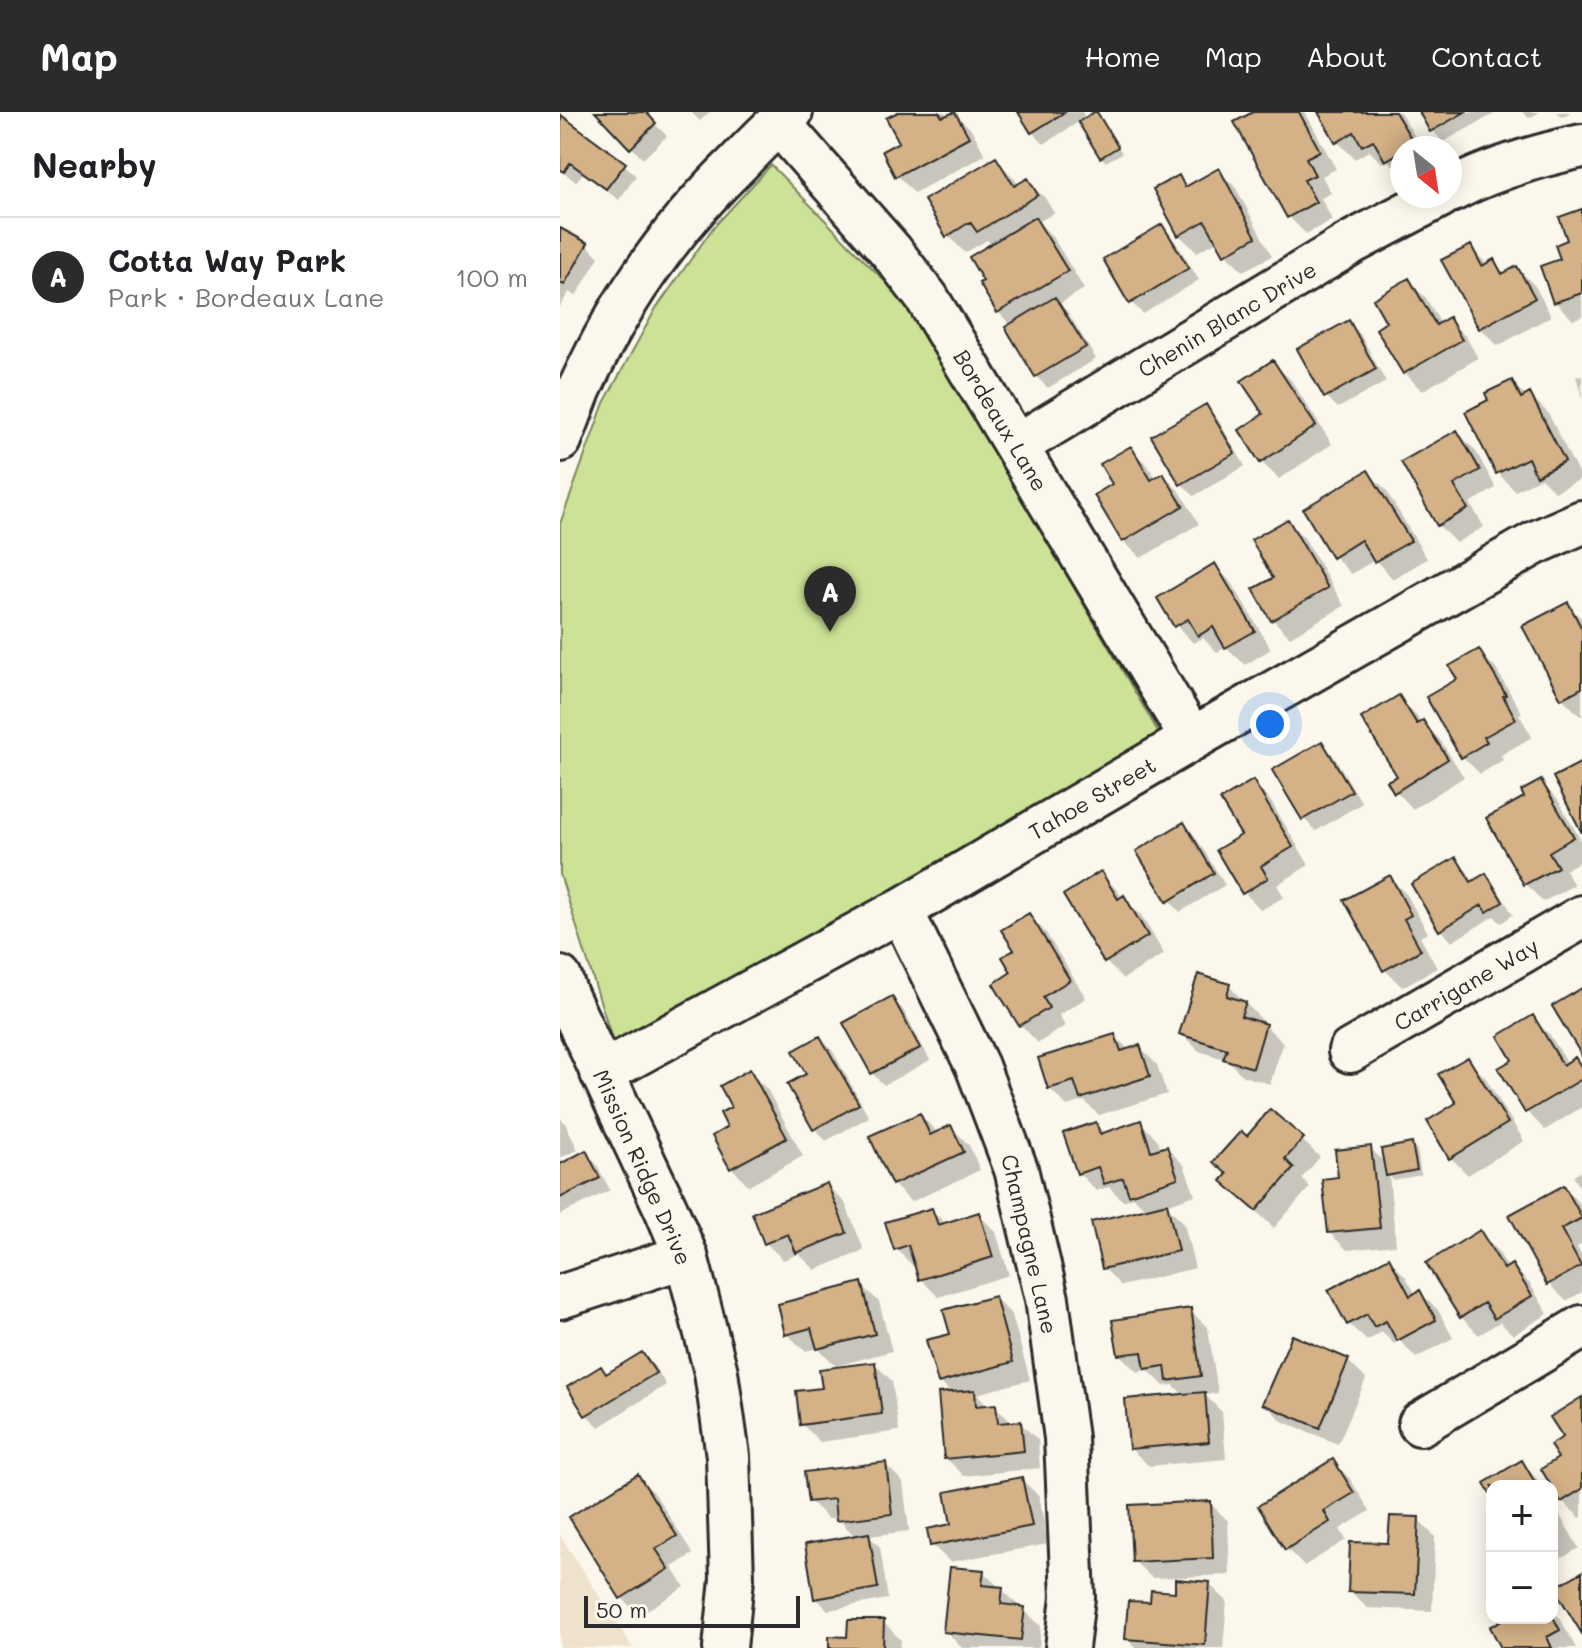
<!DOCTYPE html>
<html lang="en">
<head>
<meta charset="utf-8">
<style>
  body { margin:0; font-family:Mali,sans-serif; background:#f6f6f6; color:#202124 }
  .controls { position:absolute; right:24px; bottom:24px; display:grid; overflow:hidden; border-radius:16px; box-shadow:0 4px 20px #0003 }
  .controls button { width:72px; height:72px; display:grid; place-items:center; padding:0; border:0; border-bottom:2px solid #e0e0e0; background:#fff; color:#202124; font:40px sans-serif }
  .compass { position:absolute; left:830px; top:24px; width:72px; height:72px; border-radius:50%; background:#fff; box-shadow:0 4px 20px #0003; rotate:150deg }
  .scale { position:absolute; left:24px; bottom:20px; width:216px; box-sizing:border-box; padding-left:8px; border:4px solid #2b2b2b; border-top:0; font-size:22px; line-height:28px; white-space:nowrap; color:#2b2b2b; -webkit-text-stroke:6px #fbf7ec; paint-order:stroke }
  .you { position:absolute; left:710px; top:612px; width:28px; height:28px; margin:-20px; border:6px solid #fff; border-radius:50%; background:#1a73e8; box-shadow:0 0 0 12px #1a73e833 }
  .badge { display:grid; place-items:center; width:52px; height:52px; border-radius:50%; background:#2b2b2b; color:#fff; font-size:26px; font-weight:700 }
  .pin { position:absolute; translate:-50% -66px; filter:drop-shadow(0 2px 4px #0008) }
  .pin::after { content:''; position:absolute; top:42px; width:28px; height:24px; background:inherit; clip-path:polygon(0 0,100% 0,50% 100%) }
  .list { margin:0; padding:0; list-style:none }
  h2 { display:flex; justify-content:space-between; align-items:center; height:104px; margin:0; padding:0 32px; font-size:34px }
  h2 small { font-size:26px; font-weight:400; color:#757577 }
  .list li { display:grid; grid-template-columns:52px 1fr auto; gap:24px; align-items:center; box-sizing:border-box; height:120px; padding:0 32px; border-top:2px solid #e0e0e0 }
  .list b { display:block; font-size:30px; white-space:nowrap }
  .list p { margin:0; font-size:26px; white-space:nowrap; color:#757577 }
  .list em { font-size:26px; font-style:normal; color:#757577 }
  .map { position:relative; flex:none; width:1022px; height:1536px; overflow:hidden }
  header { display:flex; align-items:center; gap:48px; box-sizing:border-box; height:112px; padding:0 40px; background:#2b2b2b; color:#fff }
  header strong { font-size:38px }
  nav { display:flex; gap:44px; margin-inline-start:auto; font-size:28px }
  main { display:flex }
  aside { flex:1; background:#fff }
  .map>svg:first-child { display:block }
  .built { fill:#efe2cd }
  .green { fill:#cce297; stroke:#7c8661; stroke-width:2 }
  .shadow { fill:#0003 }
  .building { fill:#d4b186; stroke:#2b2b2b; stroke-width:2 }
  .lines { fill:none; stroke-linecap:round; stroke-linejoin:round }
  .minor-casing { stroke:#2b2b2b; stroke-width:48 }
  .minor { stroke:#fbf7ec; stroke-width:42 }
  .labels { text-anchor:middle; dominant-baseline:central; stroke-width:8; stroke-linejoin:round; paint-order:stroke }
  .street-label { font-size:22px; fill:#2b2b2b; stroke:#fbf7ec }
</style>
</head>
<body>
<header>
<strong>Map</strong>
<nav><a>Home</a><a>Map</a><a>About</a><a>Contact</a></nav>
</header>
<main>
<aside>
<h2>Nearby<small></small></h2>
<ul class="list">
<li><span class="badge">A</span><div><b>Cotta Way Park</b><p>Park · Bordeaux Lane</p></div><em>100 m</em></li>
</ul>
</aside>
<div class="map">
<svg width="1022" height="1536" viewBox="0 0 1022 1536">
  <rect width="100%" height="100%" fill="#fbf7ec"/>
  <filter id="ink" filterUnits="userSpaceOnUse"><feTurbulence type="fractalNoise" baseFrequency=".0125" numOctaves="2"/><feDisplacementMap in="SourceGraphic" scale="16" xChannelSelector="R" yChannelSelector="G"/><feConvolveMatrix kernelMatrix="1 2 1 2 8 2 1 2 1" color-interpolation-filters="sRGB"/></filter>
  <g filter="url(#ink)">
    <!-- built -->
    <path class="built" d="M0 1423 73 1536H0Z"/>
    <!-- green -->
    <path class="green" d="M211 53 349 194 603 628 55 936 0 762V412L44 291 95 198 153 116Z"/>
    <!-- shadow -->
    <path class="shadow" d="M38 0H83L107 24 83 47Z
      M131 0H150L140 9Z
      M342 0H384L388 4 394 1 412 18 425 43 354 81 337 63 342 31Z
      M460 0H522L526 7 536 1 541 7 562 41 546 50 541 45 520 9 484 32 472 20Z
      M697 0H745L776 57 762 64 771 81 761 86 772 108 746 122 729 105Z
      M760 0H840L862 36H842V62L827 48 822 51 809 39 795 47 778 30Z
      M861 0H933L934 2 883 30 872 18Z
      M962 0H980L969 6Z
      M997 0H1011L1002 5Z
      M1 5 65 53 76 64 59 88 23 61 16 70 0 58Z
      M436 48 453 65 459 74 467 69 485 86 494 101 478 110 493 125 524 177 499 192 507 199 536 247 488 276 476 264 447 216 451 213 438 200 426 169 432 133 427 128 405 141 388 123Z
      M659 59 676 76 712 144 683 159 666 142 658 129 637 140 619 123V65L629 75Z
      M1022 99V204L1013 208 995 190 1009 129Z
      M602 114 613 126 639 168 583 202 571 190Z
      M0 118 27 133 39 145 16 184 9 180 0 195Z
      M910 135 928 153 933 150 946 162 957 156 975 174 991 204 938 234 920 216Z
      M848 169 866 186 881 212 888 207 906 225 918 246 862 279 845 261 819 217 829 211Z
      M789 211 800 222 826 270 778 296 766 284Z
      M713 251 731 268 772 332 719 367 701 350Z
      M1022 263V287L1016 264Z
      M952 270 966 285 970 283 988 301 1021 367 995 380 981 366 955 379 938 361 907 301 931 289Z
      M645 294 657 306 685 354 634 384 622 372 594 324Z
      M897 320 915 338 936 376 910 391 924 415 896 431 878 413Z
      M570 336 588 354 596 367 603 363 621 381 639 412 581 446 563 429 555 373Z
      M808 360 826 378 867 447 833 467 815 448 791 462 774 444Z
      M728 409 745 427 784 494 730 525 713 508 716 467Z
      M655 454 672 471 711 537 685 553 666 535 657 540 643 526 633 531 616 513Z
      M1007 492 1022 507V603L1020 604 1002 586Z
      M919 539 936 557 962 601 959 602 972 625 941 643 943 648 920 662 902 644 899 568Z
      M838 585 856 603 861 611 863 610 880 628 904 665 853 697 836 679 840 664Z
      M761 631 773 643 802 691 756 719 744 707 715 658Z
      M981 670 998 688 1022 730V748L1005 758 1014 773 983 790 966 772 928 707 967 685Z
      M693 671 710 688 749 753 717 773 724 785 701 798 684 780Z
      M623 712 635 724 665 773 620 800 609 788Z
      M895 748 907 759 914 771 925 764 937 776 953 803 941 811 934 804 892 830 881 818Z
      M541 762 558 779 562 786 581 803 604 842 563 867 545 849Z
      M829 765 847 783 868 821 860 825 877 856 842 875 825 858Z
      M469 803 486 821 526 886 499 903 505 914 478 931 461 913 436 872 454 860 457 839Z
      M669 874 703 909 702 912 705 913 723 931 710 972 683 964 667 948 639 939 621 921Z
      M332 886 343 898 370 948 324 973 312 961Z
      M972 906 990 923 1008 952 1015 948 1022 955V995L985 1018 967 1000 941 957 954 949Z
      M555 924 569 938 580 935 597 953 607 982 539 1003 524 989 507 994 489 976Z
      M260 926 272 938 309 1005 266 1029 255 1017 230 973 248 963Z
      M907 947 925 965 964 1029 908 1063 891 1046Z
      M189 960 207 977 243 1044 189 1074 172 1056 155 1025 170 1016 174 996Z
      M360 1003 378 1021 391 1015 409 1033 420 1058 351 1090 333 1072Z
      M0 1006 5 1011 18 1038 0 1046Z
      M580 1010 598 1028 601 1038 607 1036 624 1053 635 1083 606 1093 624 1111 635 1156 561 1174 544 1156 587 1098 574 1085 563 1089 549 1075 536 1079 519 1061 536 1012 546 1022Z
      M687 1026 742 1028 760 1045 742 1066 750 1075 714 1116 664 1069Z
      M852 1033 857 1038 861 1063 833 1068 829 1064 836 1133 787 1138 770 1121 780 1067 810 1036 826 1052Z
      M26 1041 37 1053 50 1078 0 1103V1054Z
      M1022 1059V1079L1013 1064Z
      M267 1073 285 1091 304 1138 255 1158 239 1142 223 1148 206 1131Z
      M1004 1076 1022 1094V1132L1017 1135 1022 1145V1180L1006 1189 988 1171Z
      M372 1098 386 1112 418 1102 436 1120 449 1163 378 1185 361 1167 357 1153 353 1154 335 1136Z
      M920 1121 937 1138 948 1156 952 1154 970 1172 988 1202 953 1223 940 1210 919 1223 901 1205Z
      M828 1147 846 1165 856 1183 860 1181 878 1198 893 1226 856 1246 839 1228 834 1232 822 1220 807 1229 789 1212Z
      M302 1173 319 1190 332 1239 276 1254 258 1236 245 1239 227 1222Z
      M435 1186 452 1203 470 1268 417 1282 429 1295 435 1294 452 1311H460L478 1328 480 1356 404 1364 386 1346 392 1282 380 1270 392 1223Z
      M630 1198 648 1216 658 1281 645 1283 662 1300 666 1347 589 1354 571 1337 625 1284 613 1273 604 1274 588 1258 577 1260 559 1242Z
      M733 1226 788 1249 806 1267 778 1332 722 1309 704 1291Z
      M82 1242 94 1254 106 1273 39 1315 27 1303 10 1276 41 1257 47 1263Z
      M315 1252 332 1269 339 1319 260 1330 242 1312 264 1278Z
      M1022 1287V1405L1020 1406 1002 1389 1001 1347 1005 1326Z
      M773 1349 790 1367 810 1399 780 1417 786 1428 744 1454 726 1436Z
      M962 1351 983 1374H932V1381L927 1371Z
      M325 1352 343 1370 349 1419 309 1424 320 1435 328 1487 268 1498 256 1486 295 1425 278 1406 268 1407 250 1389Z
      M78 1365 95 1382 133 1442 112 1455 125 1475 79 1503 62 1486Z
      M461 1367 479 1384 488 1432 390 1450 372 1433 393 1414Z
      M992 1390 1019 1436 992 1452Z
      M650 1391 668 1409 670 1463 592 1466 574 1449Z
      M858 1407 875 1425 872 1499 807 1496 790 1479Z
      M423 1460 481 1514 479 1536H402L386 1519Z
      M649 1472 667 1489 663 1536H576L567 1527 592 1493 617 1482Z
      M992 1498 1000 1506 1016 1536H943L950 1506H992Z
      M323 1510 341 1528 340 1536H271Z"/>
    <!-- building -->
    <path class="building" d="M35 0H86L96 11 70 37Z
      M338 0H379L382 5 395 0 409 25 335 65 322 39 339 30 326 6Z
      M458 0H505L471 21Z
      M534 0H537L558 35 540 46 518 10Z
      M693 0H739L760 39 746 46 755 63 744 68 756 90 727 106 674 10Z
      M758 0H835L854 31 846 36H842V39L825 49 813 28 802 34 794 20 776 31Z
      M859 0H905L870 20Z
      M1 3 66 51 46 77 10 51 4 60 0 57Z
      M436 45 454 74 468 66 478 83 417 120 410 110 386 125 364 88Z
      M659 56 696 125 664 143 645 109 618 124 593 77 619 63 625 75Z
      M1022 97V181L993 191 980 154 1000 147 995 133 1007 128 999 105Z
      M475 105 508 159 437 201 419 171 423 169 409 145Z
      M602 112 629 156 569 192 543 147Z
      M0 116 28 131 4 173 0 171Z
      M911 133 922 154 934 147 942 162 957 154 975 186 919 217 881 148Z
      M849 166 876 213 889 205 902 228 843 262 816 217 826 210 813 187Z
      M495 185 526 235 475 265 445 215Z
      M789 208 816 257 764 286 737 237Z
      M713 248 756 314 700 351 679 318 703 302 681 269Z
      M952 268 961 286 970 281 1005 349 976 364 968 346 936 362 905 300 928 288 925 281Z
      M646 292 675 341 620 373 591 324Z
      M897 318 920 358 894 373 908 397 877 414 841 350Z
      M571 334 591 368 603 361 623 394 562 430 534 383 552 372 540 352Z
      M808 358 851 429 814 450 801 428 772 446 743 397Z
      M728 407 768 476 711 509 693 477 713 466 691 428Z
      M655 451 695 519 665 536 653 515 638 524 628 507 614 515 597 486Z
      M1008 490 1022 517V576L1001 587 962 514Z
      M919 537 946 583 943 584 956 607 924 625 927 630 901 646 866 585 897 567 889 554Z
      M839 583 857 612 863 608 888 647 834 681 827 669 837 664 801 606Z
      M762 629 792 679 742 708 712 658Z
      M1022 650V721L993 665Z
      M693 668 733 735 701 754 708 766 682 782 656 738 681 723 660 688Z
      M981 668 1014 725 989 740 998 755 964 773 926 706 964 685 961 679Z
      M624 710 654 761 607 790 576 739Z
      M896 745 911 770 926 761 943 790 927 800 922 793 879 819 851 772Z
      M541 759 558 787 564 783 588 824 544 851 503 783Z
      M830 763 851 803 844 807 861 838 823 859 784 788Z
      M469 801 510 868 483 885 489 896 459 914 433 872 451 860 442 845 454 838 441 818Z
      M638 862 670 872 667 884 686 890 681 904 706 912 693 956 663 947 667 937 619 922Z
      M1022 876V944L992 894Z
      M332 884 360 936 311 962 283 911Z
      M973 903 1003 953 1015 945 1022 956V967L965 1001 938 956 952 948 938 924Z
      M555 922 561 939 580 933 590 964 520 987 514 969 488 977 478 946Z
      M260 924 299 992 253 1018 227 972 246 962 233 939Z
      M908 945 948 1011 889 1047 867 1009 896 991 878 962Z
      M190 957 227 1026 170 1057 152 1024 167 1015 160 1001 171 995 160 974Z
      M710 997 744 1026 725 1047 734 1056 696 1099 661 1069 667 1062 653 1050 681 1019 687 1024Z
      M360 1001 370 1023 391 1013 404 1040 332 1073 309 1024Z
      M581 1008 591 1039 607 1034 618 1066 569 1083 563 1066 544 1072 538 1055 517 1062 503 1021 536 1010 540 1022Z
      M852 1031 857 1058 826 1064 821 1037Z
      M811 1034 820 1116 768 1121 762 1067 778 1065 775 1038Z
      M26 1038 40 1066 0 1086V1052Z
      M267 1071 287 1121 236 1141 228 1122 204 1132 192 1101Z
      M1004 1073 1022 1106 1001 1117 1021 1154 987 1173 949 1103Z
      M607 1091 618 1139 542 1157 531 1110Z
      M372 1096 378 1113 419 1100 433 1145 359 1168 348 1133 334 1138 325 1110Z
      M920 1118 944 1157 952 1152 972 1184 934 1207 924 1191 900 1206 866 1151Z
      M829 1145 850 1184 860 1178 876 1208 837 1229 826 1209 814 1215 807 1202 787 1213 768 1178Z
      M302 1170 315 1222 257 1237 251 1216 225 1223 218 1192Z
      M435 1184 453 1250 378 1271 366 1228 390 1222 383 1198Z
      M631 1196 641 1264 607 1269 605 1254 585 1257 582 1240 558 1243 552 1208Z
      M732 1223 789 1247 760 1316 702 1292Z
      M82 1240 96 1261 25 1304 7 1275 41 1254 46 1262Z
      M315 1250 322 1302 240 1313 236 1279 262 1276 259 1257Z
      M415 1278 416 1294 436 1292 438 1311 461 1309 464 1339 384 1347 378 1281Z
      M645 1280 649 1330 569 1337 565 1287Z
      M1022 1285V1377L1001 1390 981 1357 998 1346 990 1333 1003 1325 990 1305Z
      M773 1347 794 1381 764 1399 770 1410 725 1438 698 1394Z
      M962 1348 977 1374H932V1385L924 1371Z
      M326 1350 332 1402 276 1409 274 1387 248 1390 244 1360Z
      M78 1362 117 1424 96 1437 109 1457 60 1487 9 1405Z
      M462 1365 472 1414 370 1434 367 1417 391 1412 385 1380Z
      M651 1389 653 1446 572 1450 569 1393Z
      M830 1404 859 1405 855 1482 788 1480 790 1430 828 1431Z
      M309 1421 318 1476 254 1487 245 1432Z
      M390 1455 424 1458 422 1473 443 1475 441 1492 465 1495 461 1528 383 1520Z
      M1022 1460V1522L994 1476Z
      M615 1467 650 1470 645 1533 565 1527 568 1489 590 1490 591 1478 615 1480Z
      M992 1503 1000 1518 987 1525 992 1536H941L930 1515 946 1506H992Z
      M288 1508H324L323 1536H269V1524L287 1525Z"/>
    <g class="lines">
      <defs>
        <path id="minor" d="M218 10 331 139 367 186 632 627
          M890 79C931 57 976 44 1022 34
          M0 328C7 311 13 293 20 276 58 192 112 115 178 51 195 33 212 15 231 0
          M456 334 791 131 880 84
          M341 798 417 954 456 1057 487 1187 506 1326 513 1485 507 1536
          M0 866 6 883 106 1097 126 1144 156 1260 168 1344 172 1467 165 1536
          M790 939 1022 805
          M42 961 341 798 632 627 975 431 1022 410
          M0 1185 126 1144
          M860 1312 1022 1215"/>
      </defs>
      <!-- minor casing -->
      <use href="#minor" class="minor-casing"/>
      <!-- minor -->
      <use href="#minor" class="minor"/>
    </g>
  </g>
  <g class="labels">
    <!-- street labels -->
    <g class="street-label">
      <text transform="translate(667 207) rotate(-31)">Chenin Blanc Drive</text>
      <text transform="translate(441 308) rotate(59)">Bordeaux Lane</text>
      <text transform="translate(532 686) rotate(-30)">Tahoe Street</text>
      <text transform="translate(906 872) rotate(-30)">Carrigane Way</text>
      <text transform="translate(83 1055) rotate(66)">Mission Ridge Drive</text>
      <text transform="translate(470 1132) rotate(77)">Champagne Lane</text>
    </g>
  </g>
</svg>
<div class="controls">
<button>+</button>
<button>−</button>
</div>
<svg class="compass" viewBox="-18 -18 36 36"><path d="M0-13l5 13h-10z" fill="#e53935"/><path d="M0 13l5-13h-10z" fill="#757577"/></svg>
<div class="scale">50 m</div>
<div class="you"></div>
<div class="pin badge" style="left:270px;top:520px">A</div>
</div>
</main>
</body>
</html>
